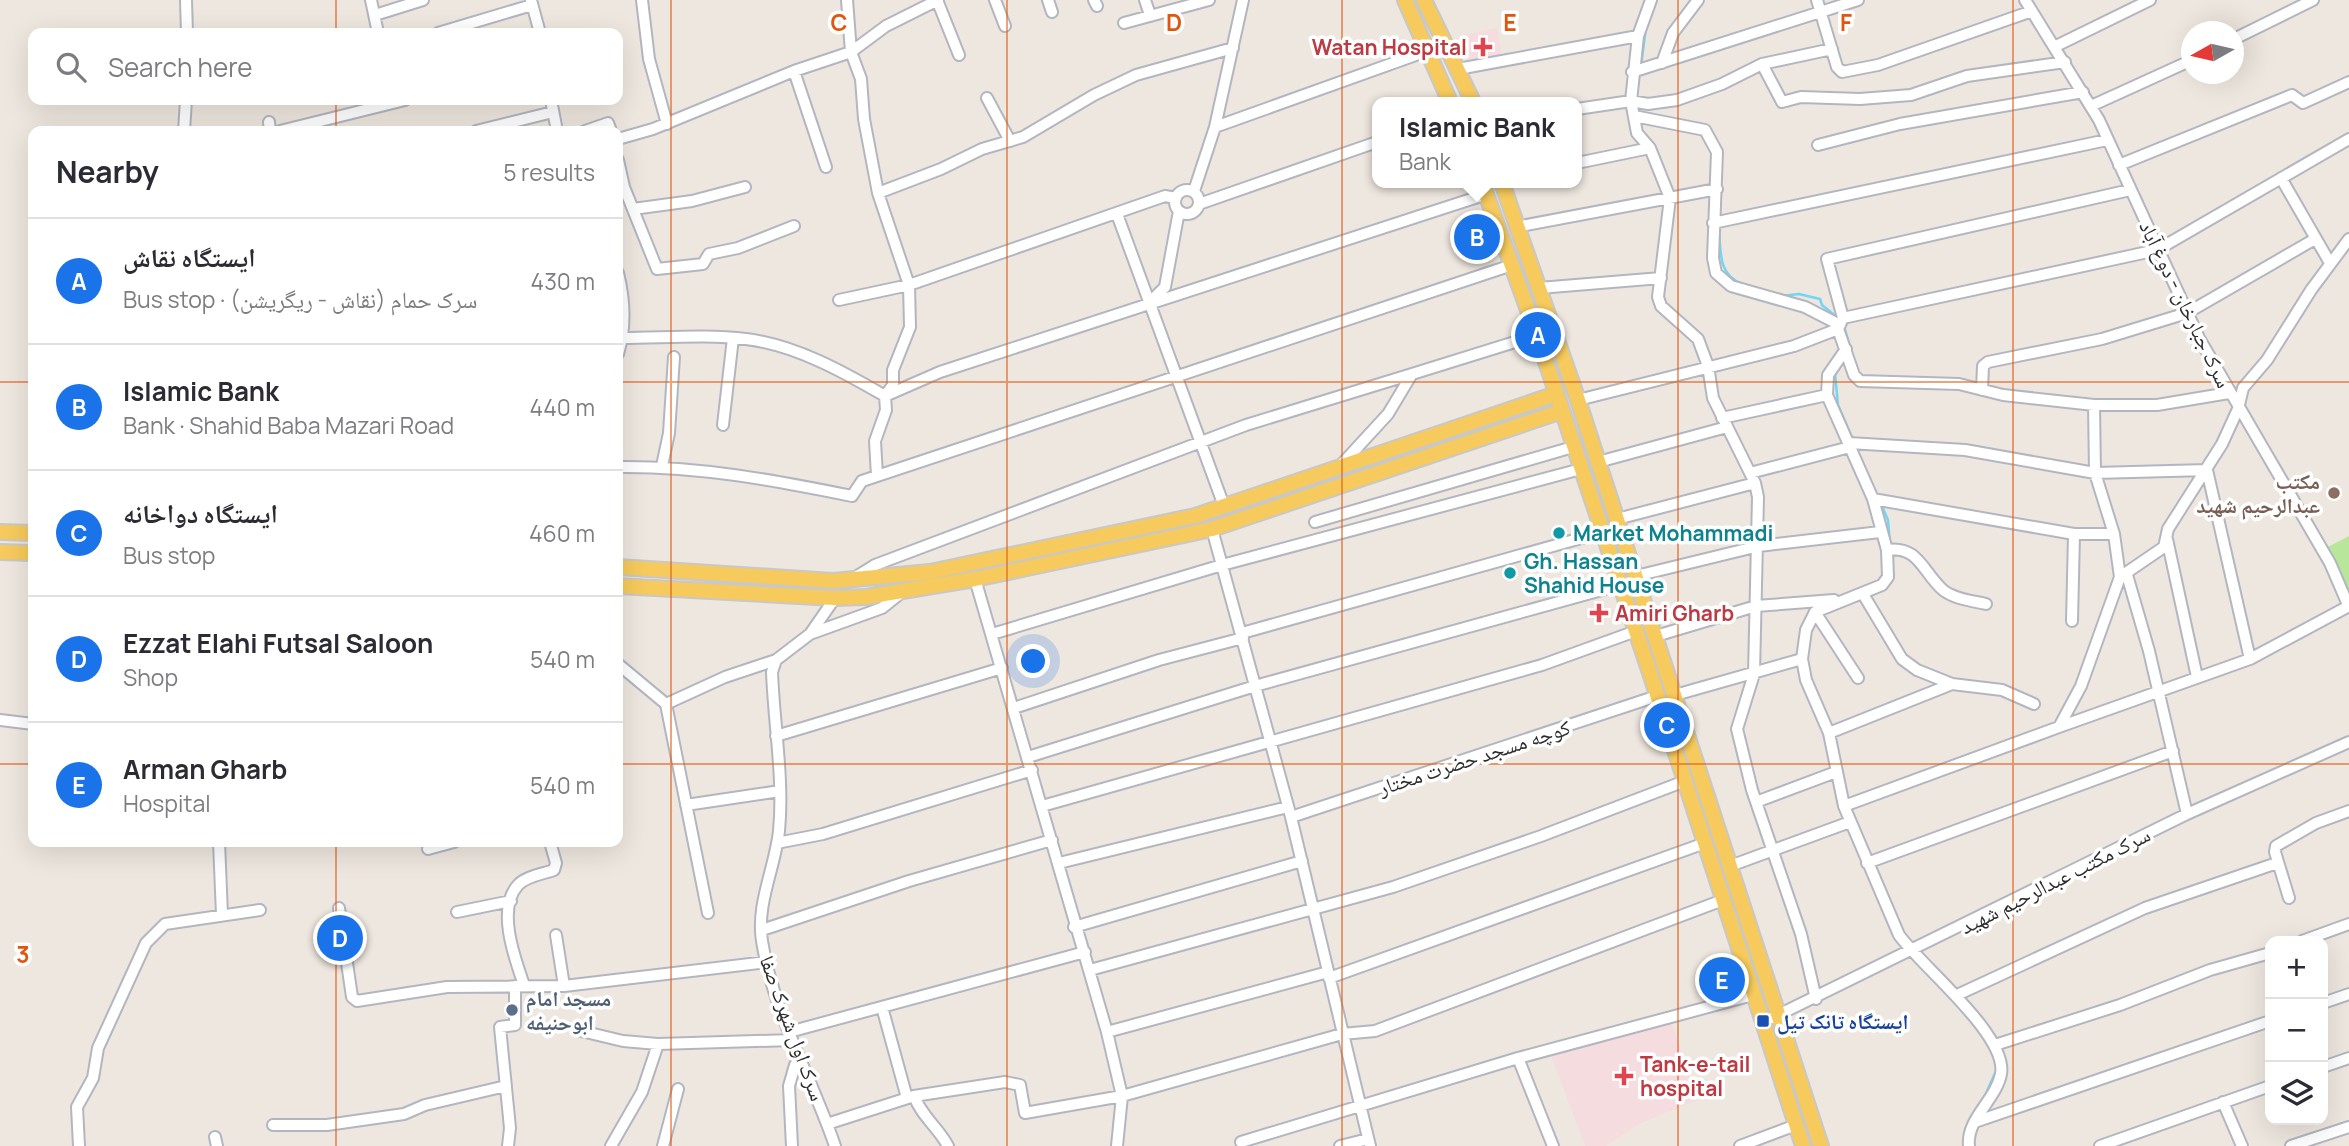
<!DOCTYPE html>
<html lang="en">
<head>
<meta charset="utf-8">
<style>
  body { margin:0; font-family:Manrope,"Noto Naskh Arabic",sans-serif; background:#f7f7f7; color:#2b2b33 }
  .controls { position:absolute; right:21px; bottom:21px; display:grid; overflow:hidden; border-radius:14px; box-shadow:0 7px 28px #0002 }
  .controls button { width:63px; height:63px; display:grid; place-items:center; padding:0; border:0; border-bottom:2px solid #e1e1e2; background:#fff; color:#2b2b33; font:35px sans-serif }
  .compass { position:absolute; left:2181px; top:21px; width:63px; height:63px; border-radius:50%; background:#fff; box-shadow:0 7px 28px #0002; rotate:262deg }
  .you { position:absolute; left:1034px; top:662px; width:24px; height:24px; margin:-18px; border:5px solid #fff; border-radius:50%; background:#1a73e8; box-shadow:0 0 0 10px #1a73e833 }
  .badge { display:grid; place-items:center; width:46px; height:46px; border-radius:50%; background:#1a73e8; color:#fff; font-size:23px; font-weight:700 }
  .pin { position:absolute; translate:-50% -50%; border:4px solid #fff; box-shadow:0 2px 7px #0006 }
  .popup { position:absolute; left:1372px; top:97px; width:210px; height:91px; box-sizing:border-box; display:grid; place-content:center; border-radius:14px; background:#fff; filter:drop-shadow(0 2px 5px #0005); font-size:23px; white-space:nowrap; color:#7c7c81 }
  .popup b { font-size:26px; color:#2b2b33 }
  .popup::after { content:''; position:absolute; left:50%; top:100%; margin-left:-14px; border:14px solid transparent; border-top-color:#fff }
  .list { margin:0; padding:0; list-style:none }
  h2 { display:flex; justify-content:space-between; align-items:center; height:91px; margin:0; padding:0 28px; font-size:30px }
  h2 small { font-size:23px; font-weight:400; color:#7c7c81 }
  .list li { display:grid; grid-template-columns:46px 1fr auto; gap:21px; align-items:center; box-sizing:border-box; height:126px; padding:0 28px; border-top:2px solid #e1e1e2 }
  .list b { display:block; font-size:26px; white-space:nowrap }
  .list p { margin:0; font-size:23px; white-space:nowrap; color:#7c7c81 }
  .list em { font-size:23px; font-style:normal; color:#7c7c81 }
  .icon { flex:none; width:38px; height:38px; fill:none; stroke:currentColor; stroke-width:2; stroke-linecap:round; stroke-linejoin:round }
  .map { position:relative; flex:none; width:2349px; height:1146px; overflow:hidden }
  .search { position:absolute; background:#fff; box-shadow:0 7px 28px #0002; left:28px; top:28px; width:595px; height:77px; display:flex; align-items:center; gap:18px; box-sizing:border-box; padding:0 24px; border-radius:14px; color:#7c7c81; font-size:26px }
  .panel { position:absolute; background:#fff; box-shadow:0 7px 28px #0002; left:28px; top:126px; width:595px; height:721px; border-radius:14px }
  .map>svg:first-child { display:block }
  .medical { fill:#f5dcdf }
  .green { fill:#b8e69a }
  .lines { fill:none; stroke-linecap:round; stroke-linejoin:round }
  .stream { stroke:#6fd7f3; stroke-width:2.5 }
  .minor-casing { stroke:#b3b6c0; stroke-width:14 }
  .major-casing { stroke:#c8c8c8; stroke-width:18 }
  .minor { stroke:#fff; stroke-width:10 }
  .major { stroke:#f6ca5c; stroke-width:14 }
  .grid { fill:none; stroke:#df570e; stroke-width:2; stroke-opacity:0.55 }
  .health-dot { fill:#e0444e; stroke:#fff; stroke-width:2.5 }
  .education-dot { fill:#8d6e63; stroke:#fff; stroke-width:2.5 }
  .culture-dot { fill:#0f9aa8; stroke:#fff; stroke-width:2.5 }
  .service-dot { fill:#5c6f8a; stroke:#fff; stroke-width:2.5 }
  .transit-dot { fill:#1a4fb4; stroke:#fff; stroke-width:2.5 }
  .labels { text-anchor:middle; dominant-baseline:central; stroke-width:7; stroke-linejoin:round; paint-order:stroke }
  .health-label { font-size:21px; font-weight:bold; fill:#be3a42; stroke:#fff; text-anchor:start }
  .street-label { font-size:21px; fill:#2d2d2d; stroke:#fff }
  .education-label { font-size:21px; font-weight:bold; fill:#785e54; stroke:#fff; text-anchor:end }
  .culture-label { font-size:21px; font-weight:bold; fill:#0d838f; stroke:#fff; text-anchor:start }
  .service-label { font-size:21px; font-weight:bold; fill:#4e5e75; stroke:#fff; text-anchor:start }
  .transit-label { font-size:21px; font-weight:bold; fill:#164399; stroke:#fff; text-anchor:start }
  .grid-label { font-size:23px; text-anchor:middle; font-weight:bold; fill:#df570e; stroke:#fff; stroke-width:7; stroke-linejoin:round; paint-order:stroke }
</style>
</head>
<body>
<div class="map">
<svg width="2349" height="1146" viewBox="0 0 2349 1146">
  <rect width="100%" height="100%" fill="#eee7df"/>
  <!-- medical -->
  <path class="medical" d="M1497 28 1503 60 1469 66 1463 35Z
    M1671 1020 1697 1100 1641 1123 1606 1146H1585L1550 1053Z"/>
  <!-- green -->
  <path class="green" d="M2349 536V594L2324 549Z"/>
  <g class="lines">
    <!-- stream -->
    <path class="stream" d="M1641 66 1646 27
      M1719 231C1721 253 1718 274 1742 284
      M1781 296 1799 294 1820 299 1822 305 1838 318
      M1844 326 1850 347
      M1835 373 1838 405 1853 440
      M1881 504 1888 520 1890 545
      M1983 1100 1996 1071"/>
    <defs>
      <path id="minor" d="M186 0 187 33
        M371 0 378 33
        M531 0 540 33
        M642 0 649 59 667 124
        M847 0 851 52 861 79 864 119 878 193 909 285 910 327 893 370V385L885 396 886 410 875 441 877 476
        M937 0 959 55
        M995 0 1005 26
        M1048 0 1052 12
        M1094 0 1097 6
        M1145 0 1150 15
        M1651 0 1638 36 1631 101 1637 133 1650 148 1670 198 1658 297 1661 306 1698 339 1708 366 1713 398 1755 483 1758 497 1754 674 1737 729 1752 790 1801 934 1816 999
        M1817 0 1837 67 1842 72 1878 65 2032 11
        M2025 0 2099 120 2199 338 2330 563 2349 607
        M375 15 423 0
        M1124 23 1209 0
        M438 33 532 5
        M2234 39 2313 0
        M2056 46 2150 0
        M1662 63 1673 33 1698 0
        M1762 64 1782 102 1801 97 1860 99 1911 95 1967 76 2065 62
        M1458 69 1638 36
        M794 71 826 167
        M1632 72 1858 0
        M987 98 1010 141
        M551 100 557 131
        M2091 106 2192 60
        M1577 109 1631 101 1648 104 1677 100 1722 84 1762 64 1832 49
        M1634 116 1705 130 1717 152 1713 258 1716 273 1731 286 1805 307 1840 325
        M269 122 270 131
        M1215 127 1427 51
        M184 131 186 100
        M280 131 405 100
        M476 131 553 112
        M585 131 608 123 611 131
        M618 139 653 129 794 71 851 52 886 26 938 0
        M1818 145 1900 124 2083 92
        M618 160 624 187 657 269 703 264 709 254 738 248 794 226
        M1577 163 1650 148
        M2119 165 2292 95 2303 103 2349 82
        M2281 178 2330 263
        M2130 190 1827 259 1843 318 1838 329 1854 375 1860 381 1959 384 2003 395 2094 405H2157L2229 393
        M1175 202a12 12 0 1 1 24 0a12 12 0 1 1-24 0Z
        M1194 191 1215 127 1243 0
        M878 193 941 169 982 149 1023 137 1094 95 1136 75 1233 48
        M1199 204 1377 142
        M633 209 692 201 745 187
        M1117 214 1224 506
        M1713 223 2107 140
        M1516 227 1717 189
        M618 273C625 301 626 327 618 354
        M1539 288 1661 278
        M839 300 909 285 1165 196 1176 198
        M1151 301 1165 287 1179 211
        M1843 318 2157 250 2349 139
        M622 338C663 338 706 334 746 339 795 345 842 371 885 396
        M1846 349 1828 375 1827 395 1873 499 1887 550 1888 577 1882 585 1815 612 1806 630 1802 659 1806 680 1829 733 1844 806 1899 935C1921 966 2008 1035 2001 1074 1996 1100 1966 1119 1969 1146
        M1982 390 1983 366 1988 362 2102 339 2187 313 2315 239
        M885 396 940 372 1487 194
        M1578 400 1794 346 1838 329
        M1722 418 1827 395
        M723 425 733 338
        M1849 443 1965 450 2095 473 2207 470 2250 659
        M1598 462 1727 427
        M1342 464 1388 414 1412 374 1544 333
        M662 466 669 433 674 357
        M618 467C698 466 773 480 852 496L862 481 877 476 1512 265
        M1750 473 1850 447
        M1873 499 2074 534H2114
        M1617 519 1755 483
        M1315 522 1573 447
        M1212 529 1291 817 1370 1146
        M2167 539 2197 677
        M1887 550C1919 545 1923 573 1943 590 1954 599 1973 601 1986 604
        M2127 575 2149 651 2187 814
        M1636 576 1759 546 1880 532
        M2120 577 2164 547 2168 529 2222 444 2238 409 2243 388 2267 360 2311 290 2349 239
        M854 578 875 565 1246 425 1412 374
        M975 579 1107 1032 1122 1096 1117 1146
        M1863 594 1902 659 1917 670 1952 684 2002 690 2034 704
        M1815 612 1858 678
        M2072 621 2074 534
        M1242 633 1603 532
        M810 634 835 598
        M992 634 1222 565 1581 469
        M1656 636 1756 606 1834 600
        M776 660 772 672C774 725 784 779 779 831 775 868 756 904 762 941 773 1012 812 1078 835 1146
        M618 664 666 704 708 913
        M1675 695 1802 659
        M666 704 725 677 776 660 810 634 882 608 902 592
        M1014 708 1159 660 1243 638
        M0 720 33 724
        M2059 727 2250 659 2349 606
        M1829 733 1952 684
        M776 736 1002 668
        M1028 757 1255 686 1620 585
        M1756 802 1836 772
        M686 805 780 791
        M1042 806 1542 665 1636 631
        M1844 806 2059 727 2081 686 2120 577 2114 534 2095 473 2094 405
        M1291 817 1657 696
        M219 842 222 915
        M777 843 823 834 1032 770
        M428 849 454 842
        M1059 863 1288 807
        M1867 863 2173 751
        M1730 866 1850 822
        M2289 898 2275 852 2276 846 2316 823 2349 811
        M339 908 352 997 357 1001 447 987 564 986 767 962
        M457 912 511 901
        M1074 927 1302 861
        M762 930 909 881 1052 840
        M556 935 564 986
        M2302 941 2349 924
        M1090 970 1393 887 1541 836 1685 781
        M1329 978 1705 843
        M524 985C515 959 496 909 518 885 526 876 543 874 554 870L556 863 550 842
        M1957 995 2145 908 2277 863
        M2323 1003 2349 994
        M882 1007 907 1098
        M1772 1018 2187 814 2349 742
        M577 1030 623 1041 658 1044 792 1040
        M789 1032 1085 952
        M1107 1032 1328 972
        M1995 1045 2120 1005 2210 970 2270 953
        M1518 1058 1553 1146
        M2323 1067 2349 1058
        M914 1096C922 1117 938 1127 948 1146
        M2223 1102 2242 1146
        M1975 1122 2270 1021
        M827 1124 914 1096 1005 1082 1020 1085 1025 1113 1122 1096 1342 1034 1375 1031 1723 900
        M273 1125H327L404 1114 425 1105 506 1086
        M215 1137 217 1146
        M1241 1142 1518 1058 1753 995
        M79 1146 77 1107 93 1078 98 1048 146 943 165 924 260 910
        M508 1146 510 1128 500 1027 515 1025V986
        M611 1146 642 1092 658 1044
        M663 1146 678 1089
        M792 1146 789 1086 795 1065 801 1060
        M1340 1146 1368 1139
        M1740 1146 1796 1125
        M2100 1146 2270 1086
        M2291 1146 2349 1127"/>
      <path id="major" d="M1405 0 1450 102
        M1424 0 1473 102
        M1482 183 1537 335 1651 676 1803 1146
        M1502 183 1578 400 1821 1146
        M0 532 33 533
        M0 552 33 553
        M618 567 833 581 930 572 1195 516 1556 394
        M618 586 835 598 866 597 975 579 1212 529 1562 411"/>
    </defs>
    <!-- minor casing -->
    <use href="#minor" class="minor-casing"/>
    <!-- major casing -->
    <use href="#major" class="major-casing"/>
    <!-- minor -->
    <use href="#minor" class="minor"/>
    <!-- major -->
    <use href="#major" class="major"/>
  </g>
  <!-- grid -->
  <path class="grid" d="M336 0V33M671 0V1146M1007 0V1146M1342 0V1146M1678 0V1146M2013 0V1146M336 100V131M0 382H33M618 382H2349M0 764H33M618 764H2349M336 842V1146"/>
  <!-- markers -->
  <g class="health-dot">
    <path d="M1479.5 36.5h7v7h7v7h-7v7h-7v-7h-7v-7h7z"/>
    <path d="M1595.5 602.5h7v7h7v7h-7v7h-7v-7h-7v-7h7z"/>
    <path d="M1620.5 1065.5h7v7h7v7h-7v7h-7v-7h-7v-7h7z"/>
  </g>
  <circle class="education-dot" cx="2334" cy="493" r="7"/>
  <g class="culture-dot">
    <circle cx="1559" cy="533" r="7"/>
    <circle cx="1510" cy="573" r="7"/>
  </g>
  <circle class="service-dot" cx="512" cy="1010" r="7"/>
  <rect class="transit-dot" x="1756" y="1014" width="14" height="14" rx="3.5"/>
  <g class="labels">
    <!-- health labels -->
    <g class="health-label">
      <text x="1467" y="47" text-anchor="end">Watan Hospital</text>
      <text x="1615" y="613">Amiri Gharb</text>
      <text x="1640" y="1064">Tank-e-tail<tspan x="1640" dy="24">hospital</tspan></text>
    </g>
    <!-- street labels -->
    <g class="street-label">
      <text transform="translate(2186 304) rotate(64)">سرک جبارخان - دوغ آباد</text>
      <text transform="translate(1474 757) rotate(-18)">کوچه مسجد حضرت مختار</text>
      <text transform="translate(2055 880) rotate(-27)">سرک مکتب عبدالرحیم شهید</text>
      <text transform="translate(793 1028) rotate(70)">سرک اول شهرک صفا</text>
    </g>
    <!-- education labels -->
    <g class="education-label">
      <text x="2320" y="481">مکتب<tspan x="2320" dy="24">عبدالرحیم شهید</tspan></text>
    </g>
    <!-- culture labels -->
    <g class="culture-label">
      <text x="1573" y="533">Market Mohammadi</text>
      <text x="1524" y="561">Gh. Hassan<tspan x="1524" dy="24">Shahid House</tspan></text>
    </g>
    <!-- service labels -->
    <g class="service-label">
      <text x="526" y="998">مسجد امام<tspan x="526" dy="24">ابوحنیفه</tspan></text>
    </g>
    <!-- transit labels -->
    <g class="transit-label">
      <text x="1777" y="1021">ایستگاه تانک تیل</text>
    </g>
  </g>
  <g class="grid-label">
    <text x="839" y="31">C</text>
    <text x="1174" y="31">D</text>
    <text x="1510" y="31">E</text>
    <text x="1846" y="31">F</text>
    <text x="23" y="963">3</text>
  </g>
</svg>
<div class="controls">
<button>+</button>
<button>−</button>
<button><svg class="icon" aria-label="layers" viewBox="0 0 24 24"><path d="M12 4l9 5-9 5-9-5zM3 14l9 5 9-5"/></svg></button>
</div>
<svg class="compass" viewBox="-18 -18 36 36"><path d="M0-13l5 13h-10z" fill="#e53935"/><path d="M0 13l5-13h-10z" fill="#7c7c81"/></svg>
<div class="you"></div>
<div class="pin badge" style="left:1538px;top:335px">A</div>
<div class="pin badge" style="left:1477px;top:237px">B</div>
<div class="popup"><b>Islamic Bank</b>Bank</div>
<div class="pin badge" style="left:1667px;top:725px">C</div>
<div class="pin badge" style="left:340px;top:938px">D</div>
<div class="pin badge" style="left:1722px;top:980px">E</div>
<div class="search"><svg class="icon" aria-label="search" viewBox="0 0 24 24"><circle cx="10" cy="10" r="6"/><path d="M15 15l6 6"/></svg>Search here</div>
<section class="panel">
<h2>Nearby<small>5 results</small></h2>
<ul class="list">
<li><span class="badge">A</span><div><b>ایستگاه نقاش</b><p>Bus stop · سرک حمام (نقاش - ریگریشن)</p></div><em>430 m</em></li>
<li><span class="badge">B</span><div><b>Islamic Bank</b><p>Bank · Shahid Baba Mazari Road</p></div><em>440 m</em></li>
<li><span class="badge">C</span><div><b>ایستگاه دواخانه</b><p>Bus stop</p></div><em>460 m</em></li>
<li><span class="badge">D</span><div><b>Ezzat Elahi Futsal Saloon</b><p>Shop</p></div><em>540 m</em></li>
<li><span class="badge">E</span><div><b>Arman Gharb</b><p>Hospital</p></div><em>540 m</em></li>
</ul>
</section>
</div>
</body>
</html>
